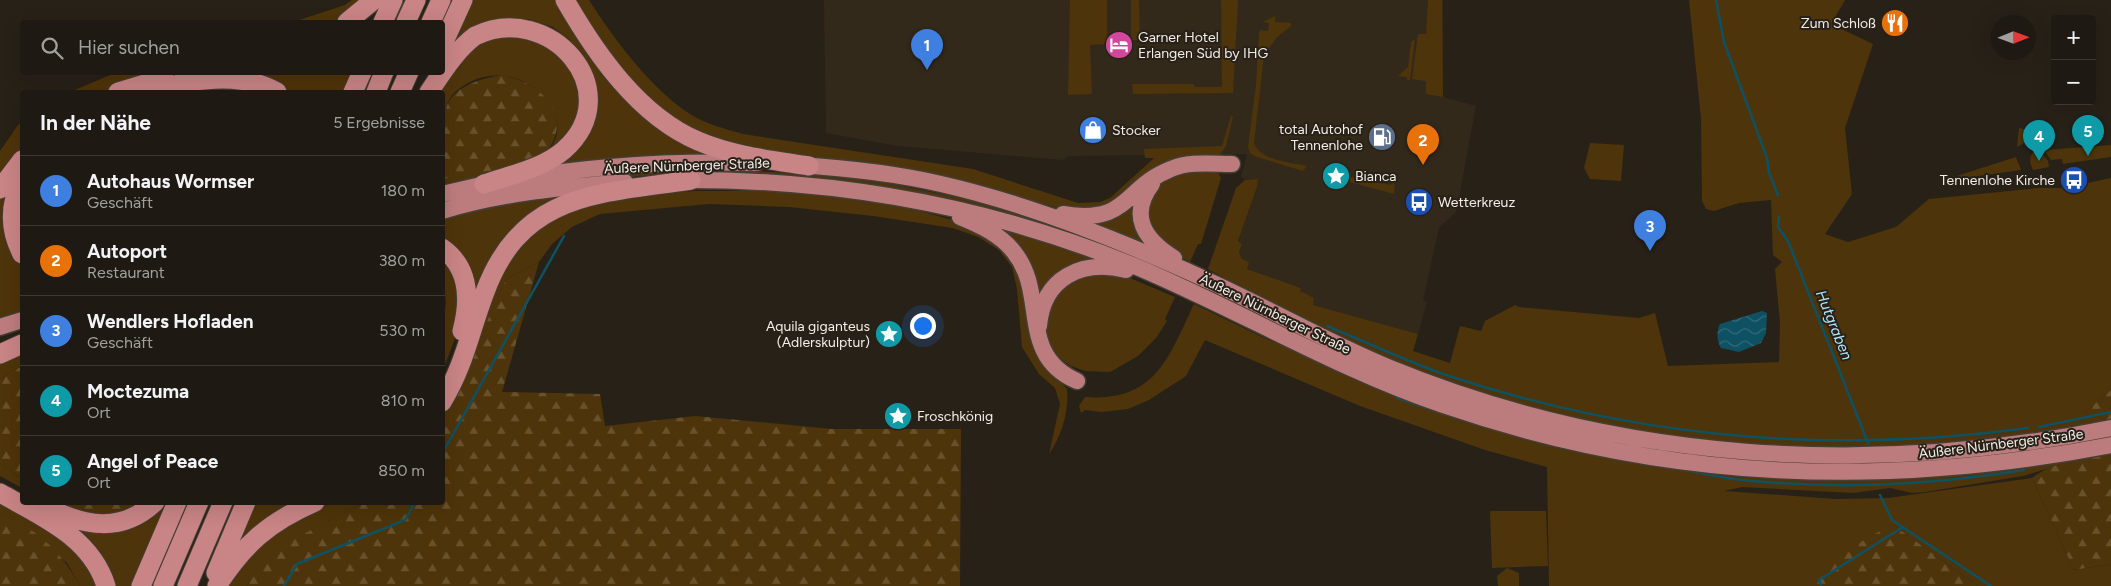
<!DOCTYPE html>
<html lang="de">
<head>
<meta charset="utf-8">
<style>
  body { margin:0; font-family:Figtree,sans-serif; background:#2b2620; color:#f1f3f6 }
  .controls { position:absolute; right:15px; top:15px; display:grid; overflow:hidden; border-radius:5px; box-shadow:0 5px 20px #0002 }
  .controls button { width:45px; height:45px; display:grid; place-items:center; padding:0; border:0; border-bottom:1px solid #3c3832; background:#1e1912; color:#f1f3f6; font:25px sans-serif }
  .compass { position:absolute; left:1991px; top:15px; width:45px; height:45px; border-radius:50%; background:#1e1912; box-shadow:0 5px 20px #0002; rotate:89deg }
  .you { position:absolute; left:922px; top:325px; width:18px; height:18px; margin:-12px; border:4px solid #fff; border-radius:50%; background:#1a73e8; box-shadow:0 0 0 8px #1a73e833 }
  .badge { display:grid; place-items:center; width:32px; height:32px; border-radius:50%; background:#ea580c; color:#fff; font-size:16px; font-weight:700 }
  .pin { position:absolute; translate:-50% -41px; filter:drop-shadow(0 1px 2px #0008) }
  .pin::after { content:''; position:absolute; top:26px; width:18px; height:15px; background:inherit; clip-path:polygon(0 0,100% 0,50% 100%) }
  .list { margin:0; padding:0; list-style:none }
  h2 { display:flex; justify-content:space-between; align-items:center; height:65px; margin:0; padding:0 20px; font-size:21px }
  h2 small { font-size:16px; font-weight:400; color:#a1a09f }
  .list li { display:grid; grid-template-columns:32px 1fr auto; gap:15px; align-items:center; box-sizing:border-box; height:70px; padding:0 20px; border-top:1px solid #3c3832 }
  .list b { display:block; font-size:19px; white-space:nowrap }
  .list p { margin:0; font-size:16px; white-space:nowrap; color:#a1a09f }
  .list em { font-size:16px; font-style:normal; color:#a1a09f }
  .icon { flex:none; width:28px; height:28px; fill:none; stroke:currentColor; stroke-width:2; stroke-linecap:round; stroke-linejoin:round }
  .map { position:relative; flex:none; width:2111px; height:586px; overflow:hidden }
  .search { position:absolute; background:#1e1912; box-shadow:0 5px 20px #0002; left:20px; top:20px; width:425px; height:55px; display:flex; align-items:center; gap:12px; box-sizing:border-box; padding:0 18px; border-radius:5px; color:#a1a09f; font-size:19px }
  .panel { position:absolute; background:#1e1912; box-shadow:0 5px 20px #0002; left:20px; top:90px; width:425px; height:415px; border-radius:5px }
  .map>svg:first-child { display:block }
  .built { fill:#33291a }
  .green { fill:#4e340a }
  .forest { fill:url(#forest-firs) }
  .water { fill:url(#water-waves) }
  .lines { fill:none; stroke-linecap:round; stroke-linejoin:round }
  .stream { stroke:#0e5162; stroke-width:2.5 }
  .trunk-casing { stroke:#443e35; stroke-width:19 }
  .motorway-casing { stroke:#443e35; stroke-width:21 }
  .trunk { stroke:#bc7c7d; stroke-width:16 }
  .motorway { stroke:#c98485; stroke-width:19 }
  .labels { text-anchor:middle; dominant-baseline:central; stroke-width:4; stroke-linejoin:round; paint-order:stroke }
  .poi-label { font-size:14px; fill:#f2ede7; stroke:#282118; text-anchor:start }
  .street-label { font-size:14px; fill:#f2ede7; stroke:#282118 }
  .water-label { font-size:15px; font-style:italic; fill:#aae9fd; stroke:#282118 }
</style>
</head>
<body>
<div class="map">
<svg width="2111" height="586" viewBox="0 0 2111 586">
  <defs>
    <pattern id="forest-firs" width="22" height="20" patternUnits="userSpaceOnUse" patternTransform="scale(1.25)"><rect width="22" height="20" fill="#4e340a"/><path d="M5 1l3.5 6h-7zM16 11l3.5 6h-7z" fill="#68522e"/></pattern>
    <pattern id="water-waves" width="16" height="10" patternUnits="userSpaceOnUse" patternTransform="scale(1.25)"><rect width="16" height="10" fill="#0e5162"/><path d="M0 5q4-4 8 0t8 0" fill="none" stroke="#326a78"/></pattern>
  </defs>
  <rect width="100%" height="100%" fill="#282118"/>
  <!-- built -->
  <path class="built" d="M824 0H1443V97L1476 106 1458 203 1456 212 1439 228 1423 300 1427 302 1418 334 1312 305 1308 297 1300 291 1301 288 1247 269 1239 252 1238 241 1257 187V179L1245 180 1241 176 1247 154 1068 156 1063 160 898 146 826 133Z"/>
  <!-- green -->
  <path class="green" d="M352 0H368L339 22H293L345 5Z
    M468 0H561L619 84 728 155 546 170 581 134 582 57 569 39 553 27 528 19H505L443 59Z
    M569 0H589C613 38 652 90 690 114 706 124 725 129 743 134L973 169 1078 203 1100 202 1110 198 1154 158H1145L1144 149 1222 146 1231 116H1233L1226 146 1218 157 1201 158 1117 204 1077 213 977 186 756 153 709 142 641 95Z
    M1070 0H1107V44L1090 45 1092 94 1068 95Z
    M1131 0H1139L1140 40H1131Z
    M1221 0H1238L1233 93 1133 94 1132 84H1194V87H1222Z
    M1428 0H1442L1443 97 1426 94V81L1412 79 1418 34H1426Z
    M1689 0H1845L1831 24 1873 44 1845 128 1852 194 1825 234 1848 242 1896 227 1929 199 2038 188H2064L2111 178V390L2084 413 2111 421 2011 440 1844 451 1678 439 1535 410 1413 370 1330 335 1208 269 1236 188 1245 180 1258 179 1257 187 1238 241 1242 244 1239 252 1242 259 1249 262 1247 269 1301 288 1300 291 1314 298 1313 305 1418 334 1413 351 1450 363 1460 326 1481 331 1485 321 1515 305 1519 307 1639 318 1655 313 1668 366 1779 362 1780 323 1775 269 1782 262 1773 255 1771 200 1739 203 1714 211 1706 209 1702 201 1701 119Z
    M1275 16V22L1291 23V26L1277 37 1264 55 1254 143C1260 161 1291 162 1307 166L1303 171 1257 157 1250 153 1248 147 1256 85 1259 33 1260 30 1268 31 1269 23 1263 22Z
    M523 25C588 34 608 116 553 154 525 173 475 177 443 184V179C465 174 487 169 510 165 518 163 529 163 536 159 597 127 515 38 454 93 449 98 446 107 443 113L442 92H434C455 59 479 24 523 25Z
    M1415 39 1410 80H1407V77L1398 76 1408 67 1411 42Z
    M115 73H165L109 92H70Z
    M200 73H358L349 92H286L272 84Z
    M211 85 270 92H164Z
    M22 122V154L0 181V151L18 125Z
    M2019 128 2032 131 2028 141 2017 147Z
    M1590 143 1624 145 1621 181 1590 179 1584 168Z
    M2111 145V157L2063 164 2062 159 2051 160 2044 150Z
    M2040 151 2048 161 2049 167 2033 170C2030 163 2029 158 2033 152Z
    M2016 157 2021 170 1941 181Z
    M713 169 814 174 881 182 971 200 1037 217 1142 257 1378 369 1734 457 2111 434V439L1931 465 1733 463 1565 435 1415 388 981 209 663 175 595 179 443 206 442 200 594 173Z
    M1186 170 1217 171 1221 178 1201 244H1198L1190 262 1161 246 1144 214 1159 182Z
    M1337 173 1370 182 1392 185 1395 179 1394 194 1332 177 1331 175Z
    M17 180 22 260V313L0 320V196Z
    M602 190 535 214 468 321 443 244V216L479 207Z
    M697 191H778L830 196 913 209 974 226 1012 254 1051 372 1067 389C1069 412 1062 435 1049 454L1060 404 1055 388 1039 374 1022 347 1017 289 1012 267 999 250 978 237 953 228 873 216 789 207 709 204 600 214 572 227 552 244 539 262 506 279 476 349 501 265 546 217 619 195Z
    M1135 201 1150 250 1089 222Z
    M985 224 1011 228 1106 261 1042 298 1035 296Z
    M443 253 457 268 459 328 443 370V325L446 302 443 280Z
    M1118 273 1175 297 1165 319 1167 321 1156 338 1138 356 1110 372 1085 371 1071 366 1056 356 1047 342 1045 332 1051 299 1078 275Z
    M1194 304 1264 338 1431 407 1741 475 2111 450 2023 476 1925 492 1912 493 1890 488 1853 493 1742 487 1724 491 1836 499 1888 498 2032 478 2074 570 2111 564V586H1978L1892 524 1804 586H1549L1547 467 1485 450 1360 406 1205 340 1186 376 1149 400 1128 409 1101 412 1085 410 1081 413 1079 406 1085 397C1155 402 1168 359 1194 304Z
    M22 348V367L13 370 0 380V357Z
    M0 463 22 479V488L0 476Z
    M0 497 61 532 101 586H80L67 563 16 521 0 513Z
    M161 503H171L136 586H110L57 516Z
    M249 503H304L234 545Z
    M324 503H364L265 554 247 586H223L253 544Z
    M1490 511H1546L1548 566 1492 568Z
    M1507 568 1519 573V586H1498L1497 576Z"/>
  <!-- forest -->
  <path class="forest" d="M501 75C524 80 542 88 553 109 563 128 553 153 533 160 506 170 471 173 443 179 443 119 430 88 501 75Z
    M539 262 502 392 600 394 605 426 695 416 832 429H961L960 586H247L264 554 364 503 442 502 443 408 471 357 506 279Z
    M22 367V479L0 463V380L13 370Z
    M2111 390V421L2084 413Z
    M2111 452V564L2074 570 2032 478C2055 461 2083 458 2111 452Z
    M60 503H148L117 518 80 513Z
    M0 513C38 530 60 550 80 586H0Z
    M1892 524 1978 586H1803L1814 569Z"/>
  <!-- water -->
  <path class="water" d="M1762 311 1767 313 1766 333 1761 343 1739 352 1721 348C1717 342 1716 331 1720 324Z"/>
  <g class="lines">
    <!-- stream -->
    <path class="stream" d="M1716 0 1724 42 1767 158 1769 173 1778 195
      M1779 217 1778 227 1788 241 1868 443
      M1327 326C1366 342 1406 361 1446 375 1635 438 1830 455 2028 428
      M1397 398 1451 416
      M2039 427 2111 412
      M442 454 564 236
      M1675 468C1697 472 1720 478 1743 480 1837 490 1931 485 2024 470
      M1880 495 1892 520 1991 586
      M284 586 297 564 405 520 415 502
      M1821 586 1819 580 1903 527"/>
    <defs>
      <path id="trunk" d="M798 165C845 168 894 173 941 184 1033 205 1125 242 1211 282 1272 310 1329 343 1390 368 1619 462 1870 477 2111 428
        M680 180C838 179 991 206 1137 267 1241 311 1335 368 1443 405 1664 481 1883 489 2111 445
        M1152 184C1128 216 1145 240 1174 258
        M442 194C544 169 652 160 756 163
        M442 211C501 193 565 187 625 182
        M1063 214C1130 225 1122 188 1171 169 1189 161 1212 164 1232 164
        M960 217C980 225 1001 235 1014 252 1048 294 1017 355 1077 381
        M1039 326C1043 278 1081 259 1126 270
        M0 327 22 320"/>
      <path id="motorway" d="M565 0C596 54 639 116 698 141 733 156 772 160 809 166
        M347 22 374 0
        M383 22 393 0
        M406 22 416 0
        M431 22 441 0
        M442 46 463 0
        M118 92 164 78
        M151 92C188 79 241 71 277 92
        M353 92 362 72
        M376 92 384 72
        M400 92 409 72
        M429 92C442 73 455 51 475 36 549 0 630 91 564 150 542 169 510 175 484 184
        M22 180C9 205 9 229 22 254
        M0 189 22 160
        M442 248C470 268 470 301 462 331
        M0 354 22 344
        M442 402C465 364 470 331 485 292 522 191 601 194 691 180
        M0 493C41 516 91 537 106 586
        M46 507C84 526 121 534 155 502
        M216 573 246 502
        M141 586 177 502
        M163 586 199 502
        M187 586 223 502
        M217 586C244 544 269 522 315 502"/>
    </defs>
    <!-- trunk casing -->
    <use href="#trunk" class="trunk-casing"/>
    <!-- motorway casing -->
    <use href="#motorway" class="motorway-casing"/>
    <!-- trunk -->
    <use href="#trunk" class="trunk"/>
    <!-- motorway -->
    <use href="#motorway" class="motorway"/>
  </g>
  <!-- icons -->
  <defs>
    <symbol id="restaurant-disc" viewBox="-11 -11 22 22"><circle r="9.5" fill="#e8710a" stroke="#282118"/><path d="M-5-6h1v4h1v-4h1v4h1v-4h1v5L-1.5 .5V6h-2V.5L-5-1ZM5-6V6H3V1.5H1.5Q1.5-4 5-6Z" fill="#fff"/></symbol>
    <symbol id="hotel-disc" viewBox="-11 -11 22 22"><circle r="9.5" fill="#d1479c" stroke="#282118"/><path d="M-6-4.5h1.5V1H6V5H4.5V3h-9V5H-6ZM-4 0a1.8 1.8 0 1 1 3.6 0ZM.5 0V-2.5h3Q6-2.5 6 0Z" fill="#fff"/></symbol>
    <symbol id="shop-disc" viewBox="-11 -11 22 22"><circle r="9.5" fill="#3f7fe0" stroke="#282118"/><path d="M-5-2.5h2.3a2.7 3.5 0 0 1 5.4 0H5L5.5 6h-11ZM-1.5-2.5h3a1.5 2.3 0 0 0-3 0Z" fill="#fff"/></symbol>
    <symbol id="fuel-disc" viewBox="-11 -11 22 22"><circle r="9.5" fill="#5c6f8a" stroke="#282118"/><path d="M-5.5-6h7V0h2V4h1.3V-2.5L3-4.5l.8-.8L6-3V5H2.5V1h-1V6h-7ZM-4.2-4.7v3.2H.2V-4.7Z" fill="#fff"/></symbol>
    <symbol id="sight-disc" viewBox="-11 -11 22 22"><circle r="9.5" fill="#0f9aa8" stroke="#282118"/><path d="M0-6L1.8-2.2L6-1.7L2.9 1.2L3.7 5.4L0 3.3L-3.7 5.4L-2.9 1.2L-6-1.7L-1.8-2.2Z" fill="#fff"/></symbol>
    <symbol id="bus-disc" viewBox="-11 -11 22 22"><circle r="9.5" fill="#1a4fb4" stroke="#282118"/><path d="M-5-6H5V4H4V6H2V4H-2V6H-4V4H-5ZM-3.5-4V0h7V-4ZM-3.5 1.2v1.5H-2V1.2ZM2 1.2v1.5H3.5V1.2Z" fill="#fff"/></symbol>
  </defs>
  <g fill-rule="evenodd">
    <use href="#restaurant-disc" x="1879" y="7" width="32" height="32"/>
    <use href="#hotel-disc" x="1103" y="29" width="32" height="32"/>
    <use href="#shop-disc" x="1077" y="114" width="32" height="32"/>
    <use href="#fuel-disc" x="1366" y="121" width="32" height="32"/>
    <use href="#sight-disc" x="1320" y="160" width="32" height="32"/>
    <use href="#bus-disc" x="2058" y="164" width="32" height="32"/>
    <use href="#bus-disc" x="1403" y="186" width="32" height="32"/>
    <use href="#sight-disc" x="873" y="318" width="32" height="32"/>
    <use href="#sight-disc" x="882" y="400" width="32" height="32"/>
  </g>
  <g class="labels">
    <!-- poi labels -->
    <g class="poi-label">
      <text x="1876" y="23" text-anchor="end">Zum Schloß</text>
      <text x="1138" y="37">Garner Hotel<tspan x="1138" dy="16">Erlangen Süd by IHG</tspan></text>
      <text x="1363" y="129" text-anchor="end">total Autohof<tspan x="1363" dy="16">Tennenlohe</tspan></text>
      <text x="1112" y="130">Stocker</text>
      <text x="1355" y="176">Bianca</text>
      <text x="2055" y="180" text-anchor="end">Tennenlohe Kirche</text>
      <text x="1438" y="202">Wetterkreuz</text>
      <text x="870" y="326" text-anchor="end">Aquila giganteus<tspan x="870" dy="16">(Adlerskulptur)</tspan></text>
      <text x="917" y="416">Froschkönig</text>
    </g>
    <!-- street labels -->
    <g class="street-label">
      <text transform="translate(687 166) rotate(-2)">Äußere Nürnberger Straße</text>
      <text transform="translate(1275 314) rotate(26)">Äußere Nürnberger Straße</text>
      <text transform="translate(2001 444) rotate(-7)">Äußere Nürnberger Straße</text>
    </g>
    <!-- water labels -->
    <g class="water-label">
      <text transform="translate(1834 325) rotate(68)">Hutgraben</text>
    </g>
  </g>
</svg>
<div class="controls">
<button>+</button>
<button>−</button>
</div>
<svg class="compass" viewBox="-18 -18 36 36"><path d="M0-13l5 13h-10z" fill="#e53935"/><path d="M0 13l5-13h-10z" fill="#a1a09f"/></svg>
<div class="you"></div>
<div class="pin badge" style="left:927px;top:70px;background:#3f7fe0">1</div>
<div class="pin badge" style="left:1423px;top:165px;background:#e8710a">2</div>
<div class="pin badge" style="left:1650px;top:251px;background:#3f7fe0">3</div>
<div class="pin badge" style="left:2039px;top:161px;background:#0f9aa8">4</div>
<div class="pin badge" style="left:2088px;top:156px;background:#0f9aa8">5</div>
<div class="search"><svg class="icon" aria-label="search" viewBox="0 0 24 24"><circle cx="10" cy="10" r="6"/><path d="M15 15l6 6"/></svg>Hier suchen</div>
<section class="panel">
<h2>In der Nähe<small>5 Ergebnisse</small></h2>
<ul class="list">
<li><span class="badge" style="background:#3f7fe0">1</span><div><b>Autohaus Wormser</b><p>Geschäft</p></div><em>180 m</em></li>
<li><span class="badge" style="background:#e8710a">2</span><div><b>Autoport</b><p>Restaurant</p></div><em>380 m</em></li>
<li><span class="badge" style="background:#3f7fe0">3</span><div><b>Wendlers Hofladen</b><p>Geschäft</p></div><em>530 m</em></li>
<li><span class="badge" style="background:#0f9aa8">4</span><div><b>Moctezuma</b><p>Ort</p></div><em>810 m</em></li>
<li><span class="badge" style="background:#0f9aa8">5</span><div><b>Angel of Peace</b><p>Ort</p></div><em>850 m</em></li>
</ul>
</section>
</div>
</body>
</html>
